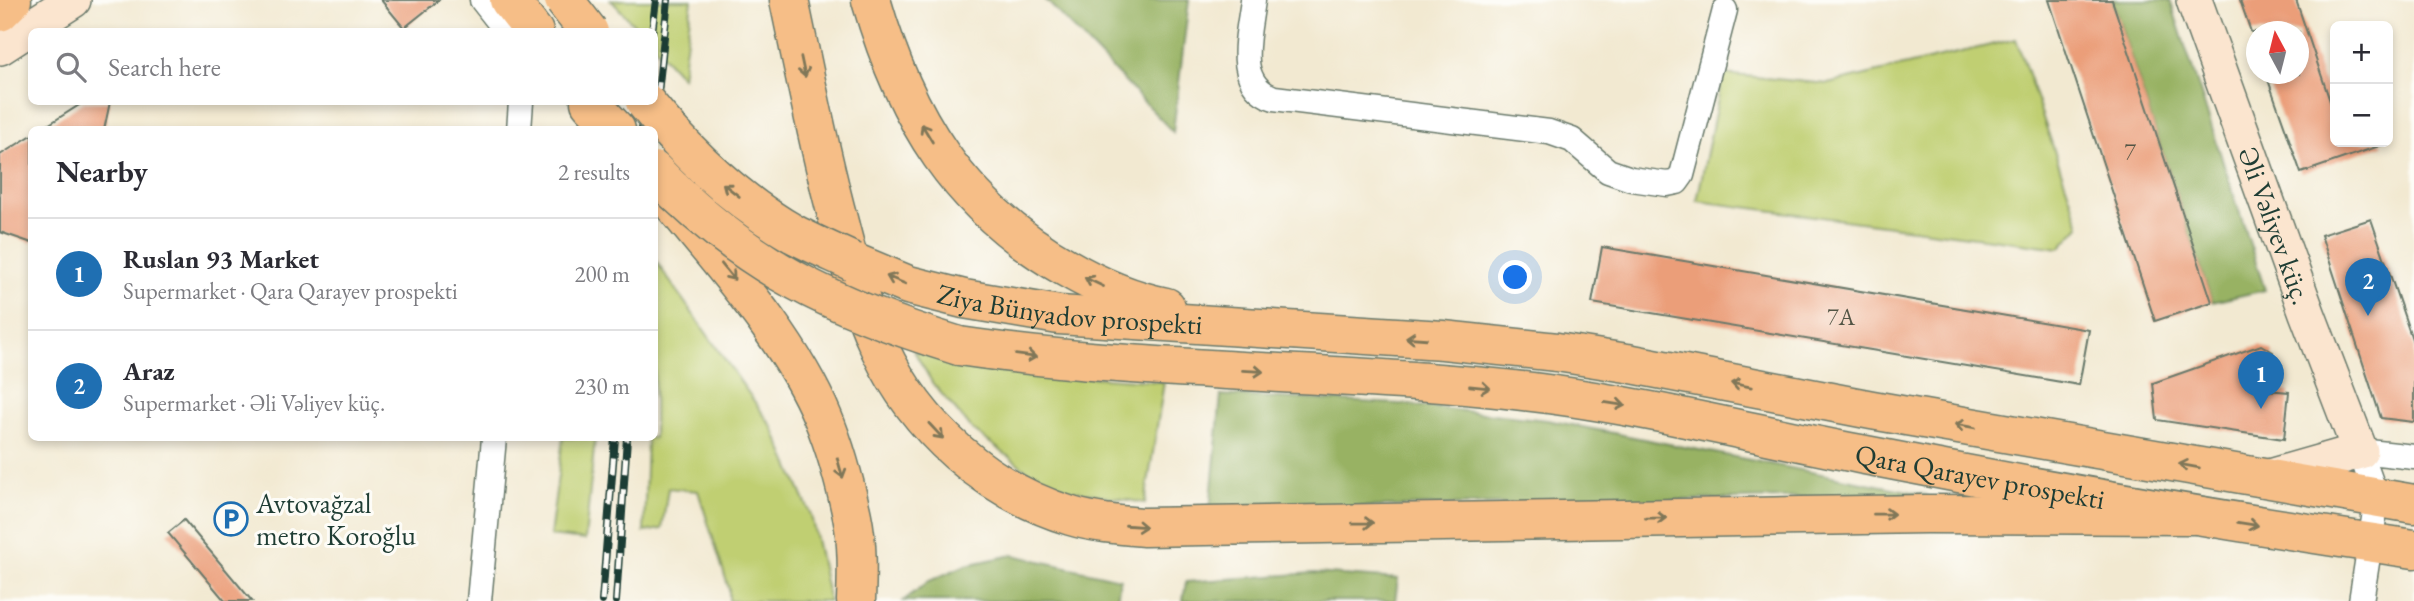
<!DOCTYPE html>
<html lang="en">
<head>
<meta charset="utf-8">
<style>
  body { margin:0; font-family:"EB Garamond",serif; background:#f2f2f3; color:#2b2b33 }
  .controls { position:absolute; right:21px; top:21px; display:grid; overflow:hidden; border-radius:10px; box-shadow:0 4px 10px #0003 }
  .controls button { width:63px; height:63px; display:grid; place-items:center; padding:0; border:0; border-bottom:2px solid #e1e1e2; background:#fff; color:#2b2b33; font:35px sans-serif }
  .compass { position:absolute; left:2246px; top:21px; width:63px; height:63px; border-radius:50%; background:#fff; box-shadow:0 4px 10px #0003; rotate:353deg }
  .you { position:absolute; left:1516px; top:278px; width:24px; height:24px; margin:-18px; border:5px solid #fff; border-radius:50%; background:#1a73e8; box-shadow:0 0 0 10px #1a73e833 }
  .badge { display:grid; place-items:center; width:46px; height:46px; border-radius:50%; background:#1f6fb2; color:#fff; font-size:23px; font-weight:700 }
  .pin { position:absolute; translate:-50% -58px; filter:drop-shadow(0 2px 4px #0008) }
  .pin::after { content:''; position:absolute; top:37px; width:24px; height:21px; background:inherit; clip-path:polygon(0 0,100% 0,50% 100%) }
  .list { margin:0; padding:0; list-style:none }
  h2 { display:flex; justify-content:space-between; align-items:center; height:91px; margin:0; padding:0 28px; font-size:30px }
  h2 small { font-size:23px; font-weight:400; color:#7c7c81 }
  .list li { display:grid; grid-template-columns:46px 1fr auto; gap:21px; align-items:center; box-sizing:border-box; height:112px; padding:0 28px; border-top:2px solid #e1e1e2 }
  .list b { display:block; font-size:26px; white-space:nowrap }
  .list p { margin:0; font-size:23px; white-space:nowrap; color:#7c7c81 }
  .list em { font-size:23px; font-style:normal; color:#7c7c81 }
  .icon { flex:none; width:38px; height:38px; fill:none; stroke:currentColor; stroke-width:2; stroke-linecap:round; stroke-linejoin:round }
  .map { position:relative; flex:none; width:2414px; height:601px; overflow:hidden }
  .search { position:absolute; background:#fff; box-shadow:0 4px 10px #0003; left:28px; top:28px; width:630px; height:77px; display:flex; align-items:center; gap:18px; box-sizing:border-box; padding:0 24px; border-radius:10px; color:#7c7c81; font-size:26px }
  .panel { position:absolute; background:#fff; box-shadow:0 4px 10px #0003; left:28px; top:126px; width:630px; height:315px; border-radius:10px }
  .map>svg:first-child { display:block }
  .green { fill:#c0cf72; stroke:#708653; stroke-width:2 }
  .forest { fill:#98b264; stroke:#5c784c; stroke-width:2 }
  .building { fill:#eb9e79 }
  .lines { fill:none; stroke-linecap:round; stroke-linejoin:round }
  .street-casing { stroke:#69796b; stroke-width:27 }
  .secondary-casing { stroke:#69796b; stroke-width:38 }
  .primary-casing { stroke:#69796b; stroke-width:41 }
  .highway-casing { stroke:#69796b; stroke-width:41 }
  .street { stroke:#fff; stroke-width:24 }
  .secondary { stroke:#fbe5cf; stroke-width:35 }
  .primary { stroke:#f6be87; stroke-width:38 }
  .highway { stroke:#f6be87; stroke-width:38 }
  .rail-casing { stroke:#1f3d34; stroke-width:8 }
  .rail { stroke:#fdfcf7; stroke-width:5; stroke-dasharray:16; stroke-linecap:butt }
  .primary-bridge-casing { stroke:#69796b; stroke-width:41; stroke-linecap:butt }
  .primary-bridge { stroke:#f6be87; stroke-width:38 }
  .oneway { stroke:#807759 }
  .labels { text-anchor:middle; dominant-baseline:central; stroke-width:6; stroke-linejoin:round; paint-order:stroke }
  .number-label { font-size:24px; fill:#525545 }
  .street-label { font-size:28px; fill:#1f3d34; stroke:#fdfcf7 }
  .poi-label { font-size:28px; fill:#1f3d34; stroke:#fdfcf7; text-anchor:start }
</style>
</head>
<body>
<div class="map">
<svg width="2414" height="601" viewBox="0 0 2414 601">
  <rect width="100%" height="100%" fill="#fdfcf7"/>
  <filter id="ink" filterUnits="userSpaceOnUse"><feTurbulence type="fractalNoise" baseFrequency=".0143" numOctaves="2"/><feDisplacementMap in="SourceGraphic" scale="14" xChannelSelector="R" yChannelSelector="G"/><feConvolveMatrix kernelMatrix="1 2 1 2 8 2 1 2 1" color-interpolation-filters="sRGB"/></filter>
  <filter id="wash" filterUnits="userSpaceOnUse"><feTurbulence type="fractalNoise" baseFrequency=".00686" numOctaves="4" result="noise"/><feDisplacementMap in="SourceGraphic" scale="28" xChannelSelector="R" yChannelSelector="G"/><feGaussianBlur stdDeviation="1.57" result="paint"/><feColorMatrix in="noise" values="0 0 0 0 0 0 0 0 0 0 0 0 0 0 0 0 0 1.4 0 .05"/><feComposite in="paint" operator="in"/></filter>
  <g filter="url(#wash)">
    <rect width="100%" height="100%" fill="#f2e9d1"/>
    <!-- green -->
    <path class="green" d="M611 0H692L682 77 655 47 654 32 640 31Z
      M2016 39 2080 226 2060 248 1697 201 1723 74 1828 84Z
      M655 260 773 428 811 515 829 601H729V589L698 491 668 488 662 529 644 532 647 438H654Z
      M914 351 1000 371 1164 382 1145 503 1048 486 973 430 933 384Z
      M563 438H595L585 540 550 536Z"/>
    <!-- forest -->
    <path class="forest" d="M1046 0H1189L1173 132Z
      M2112 0H2170L2265 290 2212 302Z
      M1221 395 1400 404 1547 420 1928 495 1210 510Z
      M1013 555 1120 579 1117 601H903L929 581 966 565Z
      M1314 573 1398 579 1395 601H1183L1186 582Z"/>
    <g id="blocks">
      <!-- building -->
      <path class="building" d="M381 0H439L404 28Z
        M2049 0H2112L2212 302 2155 321Z
        M2240 0H2296L2335 116V142H2382V145L2301 173 2266 74H2299V32H2251Z
        M84 102H110L104 130H40Z
        M32 135V243L0 232V155Z
        M2371 219 2414 345V422L2381 418 2321 235Z
        M1602 247 2089 330 2079 385 1592 303Z
        M2261 345 2273 352 2267 390 2289 392 2284 439 2157 420 2153 383Z
        M184 520 252 601H225L168 533Z"/>
    </g>
  </g>
  <g filter="url(#ink)">
    <use href="#blocks" fill-opacity="0" stroke="#69796b" stroke-width="2"/>
    <g class="lines">
      <defs>
        <path id="street" d="M482 0 507 32
          M1253 0C1249 34 1233 84 1274 98L1549 132 1572 140 1608 171 1631 179 1667 184 1677 182 1682 175 1725 10
          M519 130 521 102
          M479 601 494 438
          M2361 601 2377 499 2360 451 2414 457"/>
        <g id="secondary">
          <path id="s1" d="M2194 0 2307 313 2360 451 2262 479"/>
          <path d="M0 47 73 0"/>
        </g>
        <g id="primary">
          <path d="M509 0 534 32"/>
          <path d="M871 0C905 118 958 206 1067 268 1098 286 1131 300 1166 307"/>
          <path d="M0 12 12 0"/>
          <path d="M590 102 616 130"/>
          <path d="M673 204C726 269 791 341 823 418 836 449 845 483 852 516 858 544 857 573 856 601"/>
          <path id="s2" d="M853 262 908 285 964 299 1059 315 1443 340 1557 352 1627 363 1872 410 2414 504"/>
          <path id="s3" d="M959 346C1154 375 1352 369 1548 394 1653 408 1756 434 1860 454 2044 490 2229 522 2414 549"/>
        </g>
        <path id="highway" d="M789 0C805 75 819 150 839 223 850 266 861 309 880 349 917 428 987 490 1071 516 1094 523 1120 525 1144 527L1926 514 2192 515"/>
      </defs>
      <!-- street casing -->
      <use href="#street" class="street-casing"/>
      <!-- secondary casing -->
      <use href="#secondary" class="secondary-casing"/>
      <!-- primary casing -->
      <use href="#primary" class="primary-casing"/>
      <!-- highway casing -->
      <use href="#highway" class="highway-casing"/>
      <!-- street -->
      <use href="#street" class="street"/>
      <!-- secondary -->
      <use href="#secondary" class="secondary"/>
      <!-- primary -->
      <use href="#primary" class="primary"/>
      <!-- highway -->
      <use href="#highway" class="highway"/>
      <defs>
        <path id="rail" d="M652 32 656 0
          M642 130 645 102
          M654 130 668 0
          M602 601 615 438
          M616 601 627 438"/>
      </defs>
      <!-- rail casing -->
      <use href="#rail" class="rail-casing"/>
      <!-- rail -->
      <use href="#rail" class="rail"/>
      <defs>
        <path id="primary-bridge" d="M564 0 589 32
          M645 102C687 154 735 200 794 234 813 244 834 253 853 262
          M654 171C745 266 835 308 959 346"/>
      </defs>
      <!-- primary-bridge casing -->
      <use href="#primary-bridge" class="primary-bridge-casing"/>
      <!-- primary-bridge -->
      <use href="#primary-bridge" class="primary-bridge"/>
    </g>
    <!-- one-way arrows -->
    <defs><path id="oneway-shaft" d="M-6 0H5M1.5-3L5.5 0L1.5 3" fill="none" stroke-width="1.6" stroke-linecap="round" stroke-linejoin="round" transform="scale(1.75)"/></defs>
    <g class="oneway">
      <use href="#oneway-shaft" transform="translate(803 67) rotate(78)"/>
      <use href="#oneway-shaft" transform="translate(927 133) rotate(-121)"/>
      <use href="#oneway-shaft" transform="translate(731 190) rotate(-142)"/>
      <use href="#oneway-shaft" transform="translate(728 272) rotate(51)"/>
      <use href="#oneway-shaft" transform="translate(896 280) rotate(-158)"/>
      <use href="#oneway-shaft" transform="translate(1094 282) rotate(-155)"/>
      <use href="#oneway-shaft" transform="translate(1416 338) rotate(-176)"/>
      <use href="#oneway-shaft" transform="translate(1026 356) rotate(7)"/>
      <use href="#oneway-shaft" transform="translate(1253 371) rotate(3)"/>
      <use href="#oneway-shaft" transform="translate(1741 385) rotate(-169)"/>
      <use href="#oneway-shaft" transform="translate(1480 387) rotate(6)"/>
      <use href="#oneway-shaft" transform="translate(1615 404) rotate(9)"/>
      <use href="#oneway-shaft" transform="translate(1965 426) rotate(-170)"/>
      <use href="#oneway-shaft" transform="translate(936 431) rotate(47)"/>
      <use href="#oneway-shaft" transform="translate(2189 466) rotate(-170)"/>
      <use href="#oneway-shaft" transform="translate(840 468) rotate(74)"/>
      <use href="#oneway-shaft" transform="translate(1884 514) rotate(-1)"/>
      <use href="#oneway-shaft" transform="translate(1656 518) rotate(-1)"/>
      <use href="#oneway-shaft" transform="translate(1363 523) rotate(-1)"/>
      <use href="#oneway-shaft" transform="translate(2248 524) rotate(9)"/>
      <use href="#oneway-shaft" transform="translate(1136 526) rotate(4)"/>
    </g>
  </g>
  <!-- icons -->
  <defs>
    <symbol id="parking-ring" viewBox="-11 -11 22 22"><circle r="9.5" fill="#fdfcf7" stroke="#1f6fb2" stroke-width="1.5"/><path d="M-3.5-5.5H1a3.5 3.5 0 0 1 0 7H-1V5.5H-3.5ZM-1-3.4V-.6H.8a1.4 1.4 0 0 0 0-2.8Z" fill="#1f6fb2"/></symbol>
  </defs>
  <g fill-rule="evenodd">
    <use href="#parking-ring" x="212" y="500" width="38" height="38"/>
  </g>
  <g class="labels">
    <!-- number labels -->
    <g class="number-label">
      <text x="2130" y="151">7</text>
      <text x="1841" y="316">7A</text>
    </g>
    <!-- street labels -->
    <g class="street-label">
      <text stroke="none"><textPath href="#s1" startOffset="240">Əli Vəliyev küç.</textPath></text>
      <text stroke="none"><textPath href="#s2" startOffset="224">Ziya Bünyadov prospekti</textPath></text>
      <text stroke="none"><textPath href="#s3" startOffset="1031">Qara Qarayev prospekti</textPath></text>
    </g>
    <!-- poi labels -->
    <g class="poi-label">
      <text x="256" y="503">Avtovağzal<tspan x="256" dy="32">metro Koroğlu</tspan></text>
    </g>
  </g>
</svg>
<div class="controls">
<button>+</button>
<button>−</button>
</div>
<svg class="compass" viewBox="-18 -18 36 36"><path d="M0-13l5 13h-10z" fill="#e53935"/><path d="M0 13l5-13h-10z" fill="#7c7c81"/></svg>
<div class="you"></div>
<div class="pin badge" style="left:2261px;top:409px">1</div>
<div class="pin badge" style="left:2368px;top:316px">2</div>
<div class="search"><svg class="icon" aria-label="search" viewBox="0 0 24 24"><circle cx="10" cy="10" r="6"/><path d="M15 15l6 6"/></svg>Search here</div>
<section class="panel">
<h2>Nearby<small>2 results</small></h2>
<ul class="list">
<li><span class="badge">1</span><div><b>Ruslan 93 Market</b><p>Supermarket · Qara Qarayev prospekti</p></div><em>200 m</em></li>
<li><span class="badge">2</span><div><b>Araz</b><p>Supermarket · Əli Vəliyev küç.</p></div><em>230 m</em></li>
</ul>
</section>
</div>
</body>
</html>
